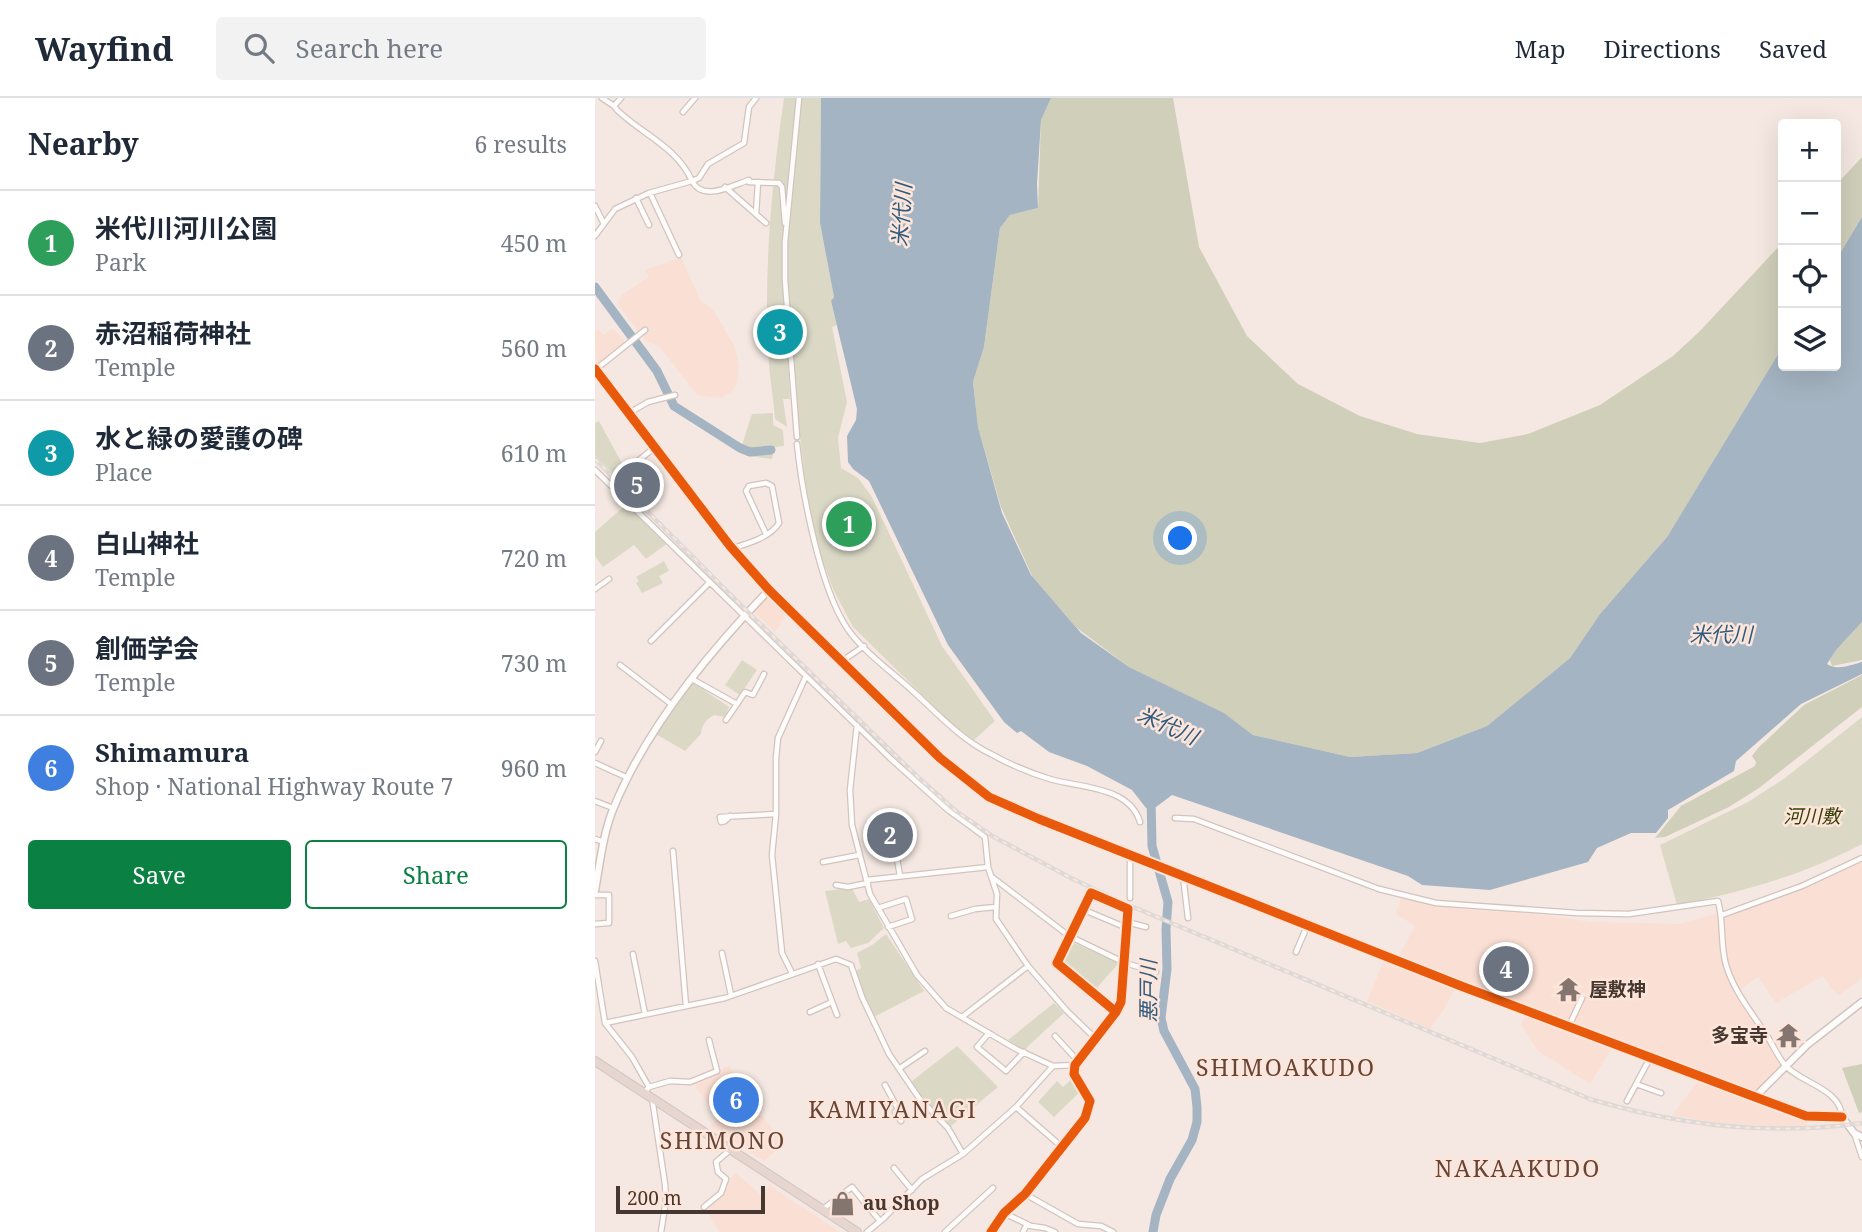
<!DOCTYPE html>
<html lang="en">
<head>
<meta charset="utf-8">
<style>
  body { margin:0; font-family:"Noto Serif","Noto Sans JP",serif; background:#f2f2f3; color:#1f2937 }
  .controls { position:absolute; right:21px; top:21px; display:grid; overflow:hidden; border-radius:7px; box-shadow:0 7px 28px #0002 }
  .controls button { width:63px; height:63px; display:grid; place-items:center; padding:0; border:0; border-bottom:2px solid #e0e1e3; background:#fff; color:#1f2937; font:35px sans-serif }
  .scale { position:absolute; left:21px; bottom:18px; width:149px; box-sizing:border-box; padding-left:7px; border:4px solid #473731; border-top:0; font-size:19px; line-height:24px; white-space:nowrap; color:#473731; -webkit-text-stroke:5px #fde5da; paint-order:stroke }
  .you { position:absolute; left:586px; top:441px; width:24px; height:24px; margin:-18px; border:5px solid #fff; border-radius:50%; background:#1a73e8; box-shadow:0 0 0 10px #1a73e833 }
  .badge { display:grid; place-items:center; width:46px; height:46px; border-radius:50%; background:#0b8043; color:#fff; font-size:23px; font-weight:700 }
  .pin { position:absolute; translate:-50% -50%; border:4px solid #fff; box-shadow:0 2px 7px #0006 }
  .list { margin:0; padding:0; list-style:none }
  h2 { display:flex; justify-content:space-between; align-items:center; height:91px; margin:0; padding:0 28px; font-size:30px }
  h2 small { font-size:23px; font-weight:400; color:#747a83 }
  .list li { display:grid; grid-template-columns:46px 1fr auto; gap:21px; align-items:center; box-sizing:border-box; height:105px; padding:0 28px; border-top:2px solid #e0e1e3 }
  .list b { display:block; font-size:26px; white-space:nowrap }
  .list p { margin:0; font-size:23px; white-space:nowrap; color:#747a83 }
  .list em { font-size:23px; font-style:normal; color:#747a83 }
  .actions { display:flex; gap:14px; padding:21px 28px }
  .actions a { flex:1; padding:16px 0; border:2px solid #0b8043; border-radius:7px; text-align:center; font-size:24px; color:#0b8043 }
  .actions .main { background:#0b8043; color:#fff }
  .icon { flex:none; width:38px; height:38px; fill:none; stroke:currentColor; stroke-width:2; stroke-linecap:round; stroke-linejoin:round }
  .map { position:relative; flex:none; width:1267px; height:1134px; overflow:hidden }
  header { display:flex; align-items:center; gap:42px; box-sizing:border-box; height:98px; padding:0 35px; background:#fff; border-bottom:2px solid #e0e1e3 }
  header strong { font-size:33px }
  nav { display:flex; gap:38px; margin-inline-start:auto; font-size:24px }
  .search { width:490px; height:63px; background:#f2f2f3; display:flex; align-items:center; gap:18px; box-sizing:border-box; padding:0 24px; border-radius:7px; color:#747a83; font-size:26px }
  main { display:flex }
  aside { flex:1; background:#fff }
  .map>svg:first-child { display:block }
  .built { fill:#fadfd4 }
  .green { fill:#dbd9c6 }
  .forest { fill:#d0cfba }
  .water { fill:#a5b4c2 }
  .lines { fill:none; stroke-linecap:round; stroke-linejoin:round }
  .river { stroke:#a5b4c2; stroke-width:9 }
  .street-casing { stroke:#d1c4be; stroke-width:7 }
  .secondary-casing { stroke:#d1c4be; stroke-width:9 }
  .highway-casing { stroke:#cfc7c4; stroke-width:10 }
  .street { stroke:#fefcfb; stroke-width:4.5 }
  .secondary { stroke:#fefcfb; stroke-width:6 }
  .highway { stroke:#e7d5d0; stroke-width:8 }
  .rail-casing { stroke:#dcd9d7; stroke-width:4.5 }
  .rail { stroke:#fde5da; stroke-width:2; stroke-dasharray:5; stroke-linecap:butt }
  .cycleway-casing { stroke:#fde5da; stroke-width:13 }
  .cycleway { stroke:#e8590c; stroke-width:9 }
  .labels { text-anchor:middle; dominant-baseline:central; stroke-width:5; stroke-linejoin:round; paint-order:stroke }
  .park-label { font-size:19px; font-style:italic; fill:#363f06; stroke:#fde5da }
  .poi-label { font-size:19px; font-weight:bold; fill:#473731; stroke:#fde5da; text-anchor:start }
  .water-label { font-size:21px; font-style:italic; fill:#305c7f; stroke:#fde5da }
  .quarter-label { font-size:23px; letter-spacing:2px; fill:#654537; stroke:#fde5da }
</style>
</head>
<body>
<header>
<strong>Wayfind</strong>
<div class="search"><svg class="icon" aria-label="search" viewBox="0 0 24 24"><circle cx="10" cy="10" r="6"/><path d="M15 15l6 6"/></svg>Search here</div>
<nav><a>Map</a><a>Directions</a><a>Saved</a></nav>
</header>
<main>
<aside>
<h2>Nearby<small>6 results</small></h2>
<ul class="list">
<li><span class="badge" style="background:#2e9e5b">1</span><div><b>米代川河川公園</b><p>Park</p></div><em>450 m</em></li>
<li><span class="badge" style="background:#6b7280">2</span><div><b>赤沼稲荷神社</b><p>Temple</p></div><em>560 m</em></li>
<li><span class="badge" style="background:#0f9aa8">3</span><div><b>水と緑の愛護の碑</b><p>Place</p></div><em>610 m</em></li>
<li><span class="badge" style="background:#6b7280">4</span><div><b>白山神社</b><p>Temple</p></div><em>720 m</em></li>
<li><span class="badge" style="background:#6b7280">5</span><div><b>創価学会</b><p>Temple</p></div><em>730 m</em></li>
<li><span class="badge" style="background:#3f7fe0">6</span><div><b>Shimamura</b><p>Shop · National Highway Route 7</p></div><em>960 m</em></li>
</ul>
<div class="actions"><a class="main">Save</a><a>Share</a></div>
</aside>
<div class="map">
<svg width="1267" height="1134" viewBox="0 0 1267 1134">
  <rect width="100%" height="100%" fill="#f5e8e2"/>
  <!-- built -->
  <path class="built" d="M86 159 106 204 117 210 140 249 144 269 142 284 138 293 125 300 102 297 64 248 51 243 23 207 25 198 54 179 50 172Z
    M18 230 30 244 1 269 0 233 3 231 8 237Z
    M170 499H176L192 515 180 534 158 513Z
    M1267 760V880L1244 897 1237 891 1228 878 1181 905 1163 879 1140 895 1167 937 1190 965 1154 1002 1212 1022V1031L1116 1024 1077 1017 1105 981 1018 948 995 986 943 953 926 926 935 910 864 883 850 910 835 931 772 903 790 860 801 863 820 828 801 816 806 800 866 811 952 817 996 824 1083 826 1129 814Z
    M134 968 162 1013 190 1045 169 1063 115 1028 124 1020 101 990 99 983Z
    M141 1075 167 1098 174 1087 245 1134H124L110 1111 129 1095 133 1082Z"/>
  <!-- green -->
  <path class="green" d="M189 0H226L225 125 239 199 236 204 242 227 237 229 252 304 243 340 246 370 263 380 277 399 347 548 400 623 379 642 356 625 258 529 239 493 224 453 211 393 201 301 198 233 192 234 195 301H188L192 329 180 321C178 298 174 275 173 252 169 167 177 83 189 0Z
    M178 315V327L188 332 189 348 180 349 177 361 152 358 145 353 157 316Z
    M4 323 30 371 22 379 0 358V325Z
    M32 406 73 445 51 461 39 447 8 469 0 458V434Z
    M69 463 74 473 64 478 68 485 47 495 41 485 44 483 41 479Z
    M147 562 162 572 145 597 130 587Z
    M97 584 134 609 130 619 119 617C111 622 107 626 106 636L90 653 59 635Z
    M1267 619V746C1209 777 1147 794 1082 807L1065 747 1153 704 1190 680Z
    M257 790 264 804 274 801 289 830 273 845 256 850 251 843 243 846 230 793Z
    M291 836 329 893 279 919 269 900 261 873 266 870 262 855 277 847Z
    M474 843 522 864V867L499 893 466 864Z
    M459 905 469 915 429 952 413 942Z
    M362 948 403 989 356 1028 325 997 317 983Z
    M479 979 486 993 459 1019 443 1004 462 983 468 989Z"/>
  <!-- forest -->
  <path class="forest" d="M456 0H578L604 149 652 238 703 286 765 318 822 336 885 345 933 336 1005 307 1078 258 1105 233 1188 144V248L1072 439 1005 516 975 560 892 628 822 655 755 659 658 637 630 616 534 569 482 530 438 480 406 409 383 329 378 284 389 249 405 130 415 117 443 110 446 22Z
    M1267 59V119L1241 162V87Z
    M1267 524V562L1237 568 1235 562 1242 551Z
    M1267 577V609L1164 690 1134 709 1070 739 1060 740 1086 708 1160 668 1161 664 1157 658 1163 650 1209 607Z
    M1267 966V1014L1264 1015 1247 970Z"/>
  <!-- water -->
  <path class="water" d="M226 0H456L446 22 442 86 443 110 415 117 405 130 389 249 378 284 383 329 407 415 436 477 486 535 534 569 629 615 658 637 755 659 822 655 892 628 975 560 1005 516 1072 439 1188 248V268H1241V162L1267 119V524L1242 551 1232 566C1242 573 1256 567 1267 564V576L1206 606 1141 663 1139 673 1073 712V720L1061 735H1036L1002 750 993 764 895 792 827 787 813 778 577 697 561 709 551 710 537 692 492 668 454 654 426 633 422 635 409 624 353 547 274 383 258 371 253 364 252 338 261 322 262 311 236 203 239 199 225 125Z"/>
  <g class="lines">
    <!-- river -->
    <path class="river" d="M0 189 62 273 79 308 145 350 155 354 176 352
      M556 698 557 748 573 804 571 831 572 871 566 920 569 933 600 991 602 1009V1024L597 1042 575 1081 561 1117 558 1134"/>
    <defs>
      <path id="street" d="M7 0 19 8
        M26 0 19 8 22 12C48 37 82 49 97 83L104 80 113 66 149 45 154 9 161 0
        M88 14 100 0
        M154 84 184 85 187 89 190 125
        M130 89 171 125
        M55 95 84 157
        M41 100 54 127
        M0 108 9 126
        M161 116 163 84
        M0 138 20 111 54 95 97 83C108 104 136 88 154 82
        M0 272 50 232
        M34 315 53 304 80 297
        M202 339 190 182V144L204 0
        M202 346C207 394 225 490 252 530 268 554 300 576 321 596 344 617 367 642 396 656 414 666 435 675 455 681 485 690 534 688 545 724
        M0 372 296 661 353 712 390 739 393 769 402 796 401 821 433 868 472 913 501 941
        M21 381 60 349
        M138 450C152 446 176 439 184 425L177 388 171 385 154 388 151 393 171 436
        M0 491 14 481
        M56 543 115 484
        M247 563 269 548
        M25 567 76 606
        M97 581 142 606 131 622
        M142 606 150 594 158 597 169 576
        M262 627 255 692 257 727 275 796 322 877 351 910 421 951 458 968 480 967
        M0 654 6 643
        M0 665 33 680
        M0 703 18 710
        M135 718 130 723 126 724 125 719 181 716
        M580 720 599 721 784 791 841 805 982 815 1034 816 1123 803C1129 824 1125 846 1131 867 1139 894 1158 916 1172 938 1178 947 1182 957 1189 966 1204 985 1246 990 1247 1019
        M0 741 9 744
        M78 753 91 908
        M301 755 305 778
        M535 757V800
        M228 764 264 757
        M588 778 593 820
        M397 779 474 838 530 865 561 874
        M272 782 393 769
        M241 787 253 789 273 785
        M0 797H14V825L0 826
        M283 810 311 801 317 821 293 829
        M487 811 532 830
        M1127 817 1207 788 1267 760
        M356 818 380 811 401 809
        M532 824 551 829
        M701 854 713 826
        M127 855 136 897
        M38 856 50 916
        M0 863 10 925 37 959 54 989 49 995
        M223 866 242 917
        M197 875 187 855 177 757 181 716V660L183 640 211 578
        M215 914 237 904
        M367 919 433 868
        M10 925 130 900 241 861 256 867 267 899 294 956 324 1000 353 1030 368 1056
        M974 928 987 900
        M394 935 382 949 411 973 429 954
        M460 938 483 963
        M305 970 330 953
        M1041 986 1066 995
        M290 987 303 1011 300 1014 306 1023
        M54 989 75 983 95 984 122 973 114 942
        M57 1000 70 1086 71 1102 66 1134
        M1032 1003 1055 960
        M421 1009 458 968
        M1259 1035 1267 1059
        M299 1070 317 1092
        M430 1096 483 1126 506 1128 518 1134
        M109 1109 126 1095 131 1081 123 1074 121 1064 135 1052
        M228 1111 257 1089 285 1123
        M409 1115 436 1128 450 1130 460 1134
        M272 1134 289 1120 327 1081 368 1056 421 1009 467 1049
        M350 1134 398 1090
        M396 1134 409 1115 430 1096 490 1020 495 1003 479 976 480 967 521 914 526 904 533 811 496 795 462 865 521 914
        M428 1134 432 1126"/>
      <path id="secondary" d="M0 271 135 448 174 492 345 660 394 699 444 721 866 888 1160 999 1211 1018 1247 1019 1259 1035 1267 1039
        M0 793C5 765 8 735 19 709 52 629 114 554 174 492
        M1160 999 1212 947 1267 904"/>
      <path id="highway" d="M0 963 262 1134"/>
    </defs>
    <!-- street casing -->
    <use href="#street" class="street-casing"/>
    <!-- secondary casing -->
    <use href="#secondary" class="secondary-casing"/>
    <!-- highway casing -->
    <use href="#highway" class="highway-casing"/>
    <!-- street -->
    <use href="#street" class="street"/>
    <!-- secondary -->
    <use href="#secondary" class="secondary"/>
    <!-- highway -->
    <use href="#highway" class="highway"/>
    <defs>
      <path id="rail" d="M0 361 156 517 325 681 361 713 399 739 478 781 531 806 995 1001C1085 1028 1174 1038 1267 1025"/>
    </defs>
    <!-- rail casing -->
    <use href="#rail" class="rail-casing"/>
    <!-- rail -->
    <use href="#rail" class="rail"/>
    <defs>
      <path id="cycleway" d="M0 271 135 448 174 492 345 660 394 699 444 721 866 888 1160 999 1211 1018 1247 1019
        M396 1134 409 1115 430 1096 490 1020 495 1003 479 976 480 967 521 914 526 904 533 811 496 795 462 865 521 914"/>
    </defs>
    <!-- cycleway casing -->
    <use href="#cycleway" class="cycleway-casing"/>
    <!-- cycleway -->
    <use href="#cycleway" class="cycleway"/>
  </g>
  <!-- icons -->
  <defs>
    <symbol id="temple-bare" viewBox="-9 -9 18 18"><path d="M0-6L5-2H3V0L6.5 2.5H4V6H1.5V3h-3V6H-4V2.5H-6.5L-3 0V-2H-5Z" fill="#84756f" stroke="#fde5da" stroke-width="2.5" paint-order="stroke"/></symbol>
    <symbol id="shop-bare" viewBox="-9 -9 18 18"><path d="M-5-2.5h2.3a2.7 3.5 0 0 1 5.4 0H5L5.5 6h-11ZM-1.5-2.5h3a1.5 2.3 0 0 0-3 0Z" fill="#84756f" stroke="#fde5da" stroke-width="2.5" paint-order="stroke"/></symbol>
  </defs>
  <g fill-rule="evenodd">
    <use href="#temple-bare" x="956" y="874" width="35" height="35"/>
    <use href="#temple-bare" x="1176" y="920" width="35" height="35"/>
    <use href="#shop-bare" x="230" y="1088" width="35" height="35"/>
  </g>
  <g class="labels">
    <!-- park labels -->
    <g class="park-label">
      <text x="1217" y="718">河川敷</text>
    </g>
    <!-- poi labels -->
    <g class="poi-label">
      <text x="994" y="891">屋敷神</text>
      <text x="1173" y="937" text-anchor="end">多宝寺</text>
      <text x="268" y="1105">au Shop</text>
    </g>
    <!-- water labels -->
    <g class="water-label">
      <text transform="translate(306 117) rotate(-86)">米代川</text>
      <text x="1126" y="536">米代川</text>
      <text transform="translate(573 627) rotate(24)">米代川</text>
      <text transform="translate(553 893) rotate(-90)">悪戸川</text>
    </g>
    <!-- quarter labels -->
    <g class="quarter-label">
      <text x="691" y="969">SHIMOAKUDO</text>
      <text x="298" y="1011">KAMIYANAGI</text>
      <text x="128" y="1042">SHIMONO</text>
      <text x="923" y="1070">NAKAAKUDO</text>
    </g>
  </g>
</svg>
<div class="controls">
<button>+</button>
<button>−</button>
<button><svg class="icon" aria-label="locate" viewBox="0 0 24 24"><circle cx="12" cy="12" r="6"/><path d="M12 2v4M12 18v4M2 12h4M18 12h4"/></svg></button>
<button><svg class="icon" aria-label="layers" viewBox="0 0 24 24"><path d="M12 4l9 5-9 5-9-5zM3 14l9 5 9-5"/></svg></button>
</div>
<div class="scale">200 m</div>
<div class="you"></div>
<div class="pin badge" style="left:254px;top:426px;background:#2e9e5b">1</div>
<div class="pin badge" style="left:295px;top:737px;background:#6b7280">2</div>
<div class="pin badge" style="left:185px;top:234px;background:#0f9aa8">3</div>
<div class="pin badge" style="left:911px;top:871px;background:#6b7280">4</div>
<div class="pin badge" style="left:42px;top:387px;background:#6b7280">5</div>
<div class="pin badge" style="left:141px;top:1002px;background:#3f7fe0">6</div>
</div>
</main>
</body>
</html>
